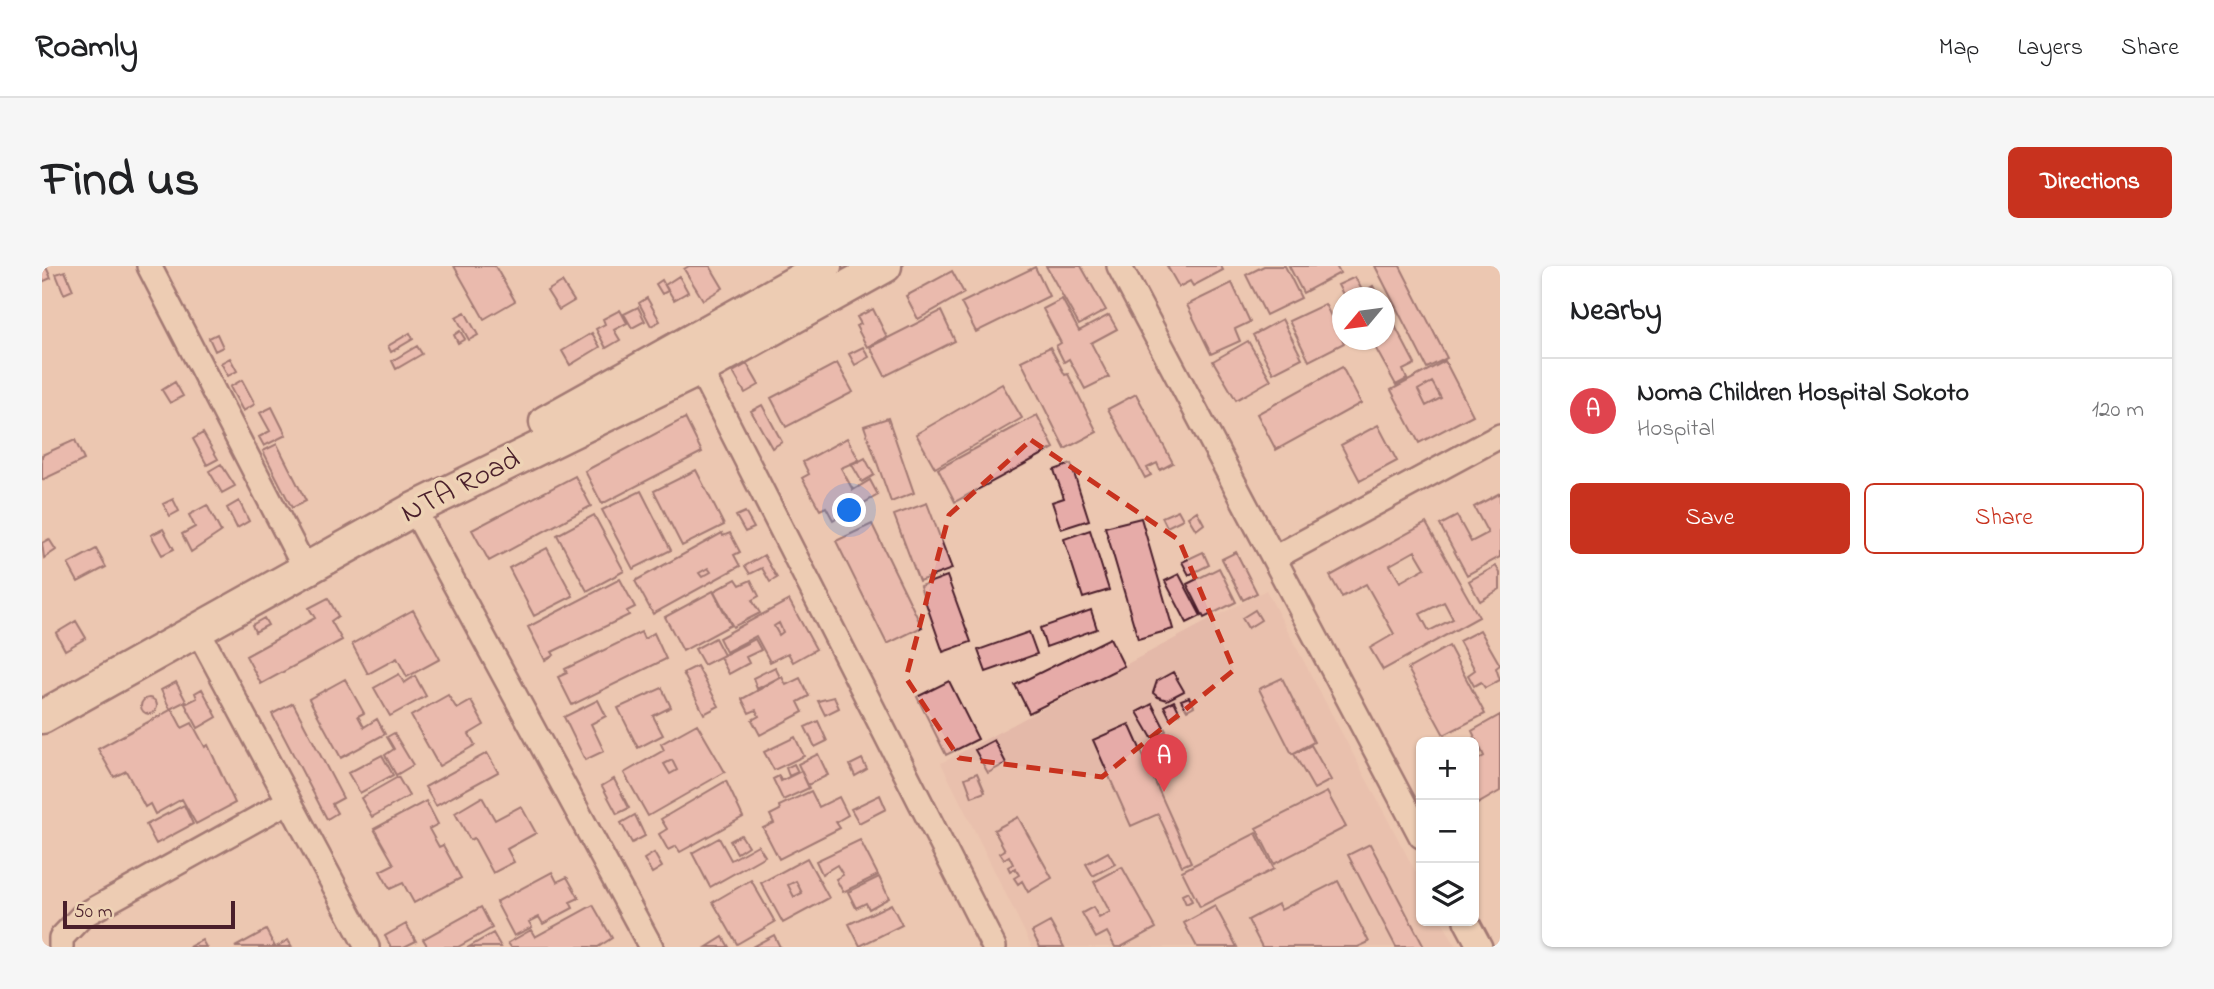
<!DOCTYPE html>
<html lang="en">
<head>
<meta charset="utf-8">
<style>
  body { margin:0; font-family:"Indie Flower",sans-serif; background:#f6f6f6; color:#202124 }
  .controls { position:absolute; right:21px; bottom:21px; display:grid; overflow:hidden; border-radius:10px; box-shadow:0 2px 5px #0004 }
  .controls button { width:63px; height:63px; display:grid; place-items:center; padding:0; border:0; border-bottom:2px solid #e0e0e0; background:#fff; color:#202124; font:35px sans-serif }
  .compass { position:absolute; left:1290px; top:21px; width:63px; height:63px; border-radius:50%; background:#fff; box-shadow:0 2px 5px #0004; rotate:241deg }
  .scale { position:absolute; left:21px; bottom:18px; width:172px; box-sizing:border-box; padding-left:7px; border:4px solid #4a1f2b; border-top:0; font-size:19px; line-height:24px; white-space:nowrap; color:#4a1f2b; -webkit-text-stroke:5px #eed3b5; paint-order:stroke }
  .you { position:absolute; left:808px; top:245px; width:24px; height:24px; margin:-18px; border:5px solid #fff; border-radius:50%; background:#1a73e8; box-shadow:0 0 0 10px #1a73e833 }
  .badge { display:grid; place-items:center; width:46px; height:46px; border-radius:50%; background:#c8321e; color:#fff; font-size:23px; font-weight:700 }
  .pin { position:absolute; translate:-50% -58px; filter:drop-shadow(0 2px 4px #0008) }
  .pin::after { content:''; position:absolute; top:37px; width:24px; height:21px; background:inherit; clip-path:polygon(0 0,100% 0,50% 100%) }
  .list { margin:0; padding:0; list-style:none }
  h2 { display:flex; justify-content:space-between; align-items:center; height:91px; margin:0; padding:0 28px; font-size:30px }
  h2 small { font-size:23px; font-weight:400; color:#757577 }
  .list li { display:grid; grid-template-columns:46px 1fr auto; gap:21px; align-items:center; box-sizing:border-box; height:105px; padding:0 28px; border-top:2px solid #e0e0e0 }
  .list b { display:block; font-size:26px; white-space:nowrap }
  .list p { margin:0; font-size:23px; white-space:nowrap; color:#757577 }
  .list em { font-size:23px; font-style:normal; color:#757577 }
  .actions { display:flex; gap:14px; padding:21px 28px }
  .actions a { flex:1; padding:16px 0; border:2px solid #c8321e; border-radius:10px; text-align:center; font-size:24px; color:#c8321e }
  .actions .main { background:#c8321e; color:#fff }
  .icon { flex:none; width:38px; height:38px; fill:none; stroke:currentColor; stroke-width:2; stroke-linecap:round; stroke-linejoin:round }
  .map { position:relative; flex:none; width:1458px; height:681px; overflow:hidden; border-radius:10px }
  header { display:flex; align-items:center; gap:42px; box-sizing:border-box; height:98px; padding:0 35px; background:#fff; border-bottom:2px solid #e0e0e0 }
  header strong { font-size:33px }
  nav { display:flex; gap:38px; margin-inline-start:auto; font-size:24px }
  .intro { display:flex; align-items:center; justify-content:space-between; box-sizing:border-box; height:168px; padding:0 42px }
  h1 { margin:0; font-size:49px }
  .button { padding:18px 32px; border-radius:10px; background:#c8321e; color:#fff; font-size:24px; font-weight:700 }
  main { display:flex; gap:42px; padding:0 42px }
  aside { flex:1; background:#fff; border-radius:10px; box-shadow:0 2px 5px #0004 }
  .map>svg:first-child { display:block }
  .built { fill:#e4b9a9 }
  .building { fill:#e6aba8; stroke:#4a1f2b; stroke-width:2; fill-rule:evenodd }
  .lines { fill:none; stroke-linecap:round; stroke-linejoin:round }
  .minor-casing { stroke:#4a1f2b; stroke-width:28 }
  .secondary-casing { stroke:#4a1f2b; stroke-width:37 }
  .minor { stroke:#eed3b5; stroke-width:23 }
  .secondary { stroke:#eed3b5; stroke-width:32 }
  .marked { fill:none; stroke:#c8321e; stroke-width:5; stroke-dasharray:14 9; stroke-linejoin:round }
  .labels { text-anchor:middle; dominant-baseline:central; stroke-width:7; stroke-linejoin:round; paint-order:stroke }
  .street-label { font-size:30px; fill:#4a1f2b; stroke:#eed3b5 }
</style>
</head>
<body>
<header>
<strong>Roamly</strong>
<nav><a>Map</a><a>Layers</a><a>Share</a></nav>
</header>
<div class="intro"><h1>Find us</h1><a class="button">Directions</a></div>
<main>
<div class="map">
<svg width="1458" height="681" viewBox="0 0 1458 681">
  <rect width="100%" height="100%" fill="#ecc7b1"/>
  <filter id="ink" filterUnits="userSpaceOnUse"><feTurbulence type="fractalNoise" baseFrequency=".0143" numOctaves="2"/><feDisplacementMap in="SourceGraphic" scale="14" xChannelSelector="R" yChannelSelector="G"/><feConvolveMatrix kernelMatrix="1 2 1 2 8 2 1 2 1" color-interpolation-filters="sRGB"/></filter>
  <g filter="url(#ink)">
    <!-- built -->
    <path class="built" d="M1224 324 1379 616V655H1400L1414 681H990L899 497Z"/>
    <!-- building -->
    <path class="building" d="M412 0H453L473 35 442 53Z
      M647 0H668L681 22 661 34 642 3Z
      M1004 0H1039L1064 44 1037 59Z
      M1125 0H1179L1181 4 1151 20 1148 15 1137 21Z
      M1222 0H1243L1259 32 1224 49 1204 9Z
      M1247 0H1294L1298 7 1261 27Z
      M1333 0H1358L1405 92 1385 102Z
      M4 1 9 12 0 16V3Z
      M993 1 1007 30 934 66 919 37Z
      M23 5 31 24 22 28 14 8Z
      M910 5 922 27 876 53 864 30Z
      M637 10 646 26 632 34 623 19Z
      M1313 11 1321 26 1331 20 1337 32H1303L1296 19Z
      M620 14 626 25 620 28 614 18Z
      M520 16 532 35 517 44 505 25Z
      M1190 17 1208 56 1193 63 1198 75 1169 88 1145 39Z
      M605 32 618 55 609 60 597 37Z
      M1020 33 1037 65 1067 49 1075 63 1049 77 1067 111 1043 123 1027 93 1022 96 1014 80 1019 77 1001 43Z
      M1283 38 1302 77 1267 95 1247 55Z
      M596 41 603 55 590 62 582 48Z
      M1342 41 1349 54 1342 57Z
      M831 43 845 71 825 81 814 60 819 58 815 51Z
      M578 44 585 57 572 64 578 74 564 82 554 63 563 58 561 53Z
      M899 45 913 75 843 110 828 81Z
      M423 46 436 69 427 74 414 51Z
      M1240 53 1260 92 1231 107 1211 69Z
      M1352 58 1373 98 1361 104 1365 113 1354 119 1329 74H1342V63Z
      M418 65 423 73 416 77 412 69Z
      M368 67 371 73 349 86 346 80Z
      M550 67 558 81 528 99 520 85Z
      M175 68 181 81 173 85 167 72Z
      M1206 75 1229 114 1194 134 1171 95Z
      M375 80 380 88 354 103 350 95Z
      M821 81 827 91 813 99 807 88Z
      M1008 81 1023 109 1026 108 1055 166 1023 183 979 95Z
      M188 92 195 105 186 110 179 97Z
      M1403 95 1431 149 1377 177 1349 124ZM1390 116 1399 132 1384 140 1376 124Z
      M795 97 811 126 744 161 729 132Z
      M705 98 717 119 703 127 691 106Z
      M1300 101 1319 137 1234 184 1215 148Z
      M200 114 213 138 201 145 188 121Z
      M133 116 141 130 128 137 120 124Z
      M1390 116 1399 132 1384 140 1376 124Z
      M960 118 980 152 893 202 874 168Z
      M1094 128 1131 197 1118 204 1115 197 1105 202 1109 209 1103 212 1066 143Z
      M720 139 740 176 730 182 709 145Z
      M230 141 244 169 222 180 217 171 228 165 218 147Z
      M995 149 1012 182 913 236 896 203Z
      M643 152 660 186 560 238 543 205Z
      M846 152 872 227 849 236 822 160Z
      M1336 159 1355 195 1318 215 1299 179Z
      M161 167 176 193 165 199 151 173Z
      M805 172 817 194 799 202 811 224 828 214 836 229 791 254 784 241 778 244 760 212 767 208 761 196Z
      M33 174 42 194 0 214V189Z
      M235 178 264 235 250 242 221 185Z
      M823 192 832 209 820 216 810 199Z
      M179 198 193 220 180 227 167 205Z
      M1029 198 1047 254 1019 263 1010 236 1022 232 1012 204Z
      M654 204 682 259 640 280 612 225Z
      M533 210 549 240 447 295 430 264Z
      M599 225 629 284 591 303 560 244Z
      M1458 227V291L1425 309 1398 259 1415 250 1429 276 1446 267 1432 241Z
      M131 233 137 245 128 250 121 238Z
      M197 235 207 255 195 262 185 242Z
      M885 237 910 303 877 315 852 249Z
      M165 239 179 266 149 286 140 268 153 261 147 249Z
      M1136 244 1141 253 1125 261 1120 251Z
      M1155 245 1162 258 1154 264 1146 251Z
      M703 246 712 262 703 266 694 250Z
      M552 249 582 305 545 325 515 269Z
      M1099 252 1131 363 1096 373 1063 261Z
      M1384 257 1437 351 1341 404 1328 382 1352 368 1324 318 1300 331 1288 310ZM1373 285 1383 302 1358 316 1348 299ZM1402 336 1411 353 1387 365 1378 348Z
      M830 258 880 361 845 378 794 275Z
      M121 263 132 283 120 289 109 269Z
      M1048 264 1067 324 1041 332 1022 273Z
      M680 267 681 270 688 267 698 286 692 289 698 300 611 348 593 315ZM666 302 669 306 660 311 657 307Z
      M7 273 14 284 2 292 0 277Z
      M505 282 531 330 492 350 467 302Z
      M54 283 64 301 36 316 26 298Z
      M1161 286 1167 299 1147 309 1140 296Z
      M1194 286 1215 327 1201 334 1180 293Z
      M722 289 735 312 728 316 720 302 708 308 703 300Z
      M1454 300 1458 307V323L1438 335 1427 315Z
      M666 302 669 306 660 311 657 307Z
      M1177 302 1194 336 1162 352 1145 318Z
      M1137 308 1159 350 1145 357 1123 315Z
      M905 310 929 376 901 386 878 320Z
      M578 313 593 341 585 345 587 349 510 386 512 389 503 394 486 361Z
      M694 313 698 319 709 314 717 330 710 334 718 347 691 361 672 325Z
      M671 325 689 359 641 385 623 351Z
      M286 332 296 350 289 355 300 374 219 418 204 390 273 352 267 342Z
      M747 334 774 383 751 396 746 387 728 396 714 370 684 386 677 372ZM737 357 741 366 737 369 732 360Z
      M371 344 398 393 365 411 355 392 326 408 310 378Z
      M1049 344 1055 363 1004 381 998 362Z
      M1213 344 1219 354 1206 362 1200 352Z
      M222 352 226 359 213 366 210 359Z
      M34 355 44 372 23 384 14 367Z
      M737 357 741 366 737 369 732 360Z
      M1438 364 1458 399 1454 402 1458 414 1443 422 1439 416 1432 420 1426 409 1433 404 1417 375Z
      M599 366 602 373 612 367 624 393 530 439 516 411 525 407 523 403Z
      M987 366 995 388 944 406 936 384Z
      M673 372 682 389 662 399 653 383Z
      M1068 372 1082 400 987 447 973 419Z
      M713 373 719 384 704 391 707 397 687 408 678 391Z
      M1407 380 1443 448 1402 469 1366 403Z
      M655 400 677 440 662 448 641 407Z
      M733 401 738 411 715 423 711 412Z
      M1131 406 1142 425 1125 434 1116 431 1111 427 1115 415Z
      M357 408 362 417 373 410 384 430 348 450 332 422Z
      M740 411 744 419 758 412 767 430 756 436 761 446 718 469 710 454 717 450 714 444 707 447 700 433Z
      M1240 412 1272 476 1250 488 1217 423Z
      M303 413 322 447 316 450 322 461 335 453 343 468 299 492 267 433Z
      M907 415 936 473 904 489 875 431Z
      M134 416 144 435 128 443 119 424Z
      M620 422 629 441 611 450 621 469 596 482 576 442Z
      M160 423 175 451 156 462 143 438 155 432 153 427Z
      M406 429 415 443 429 435 442 459 427 468 433 479 397 500 369 450Z
      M792 431 797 442 783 449 776 435Z
      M1147 431 1152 440 1145 444 1139 434Z
      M99 440a8 8 0 1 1 16 0a8 8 0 1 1-16 0Z
      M556 434 564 450 549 458 562 485 543 494 522 451Z
      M1132 435 1138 447 1128 452 1122 440Z
      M251 437 301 532 290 538 295 547 285 553 230 448Z
      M1110 438 1124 465 1110 472 1095 446Z
      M130 443 140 462 150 457 163 481 166 479 193 537 154 558 140 533 113 548 108 538 103 541 84 505 72 511 56 483Z
      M1458 449V525L1432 540V496L1442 490 1430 465Z
      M776 455 785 475 773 481 763 461Z
      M655 458 683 506 606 550 582 507 622 484 619 478ZM630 494 635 504 628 508 622 498Z
      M1087 458 1149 596 1140 600 1116 548 1089 560 1051 474Z
      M352 467 371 499 354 509 343 489 352 483 345 471Z
      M753 471 762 490 732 504 722 486Z
      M952 474 964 497 946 507 933 484Z
      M1269 479 1289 514 1272 523 1252 488Z
      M445 487 456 506 394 540 383 521Z
      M776 488 786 509 766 519 756 498Z
      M340 489 351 509 318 527 306 507Z
      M820 493 825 503 813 510 808 499Z
      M630 494 635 504 628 508 622 498Z
      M752 498 756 506 747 510 744 502Z
      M759 505 767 522 741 534 731 513 737 510 739 515Z
      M935 507 943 526 930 531 923 512Z
      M356 511 367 530 330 551 319 532Z
      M572 513 587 542 575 548 560 520Z
      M684 515 701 551 638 586 634 580 626 584 617 568 625 563 619 553Z
      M769 525 777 541 797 531 806 549 794 556 798 562 737 593 721 562 732 557 728 549 738 544 737 540Z
      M1285 526 1304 561 1232 598 1214 562Z
      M838 529 844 543 817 557 809 543Z
      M440 531 453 554 479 540 494 567 465 583 472 596 451 607 432 572 428 574 413 547Z
      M384 535 396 558 387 563 397 581 401 579 419 612 372 637 361 617 348 623 338 605 352 598 332 563Z
      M142 539 151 558 114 578 104 559Z
      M593 549 603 570 590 577 579 557Z
      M976 551 1010 612 986 626 980 615 976 618 972 612 977 609 973 602 968 605 966 601 971 598 967 590 962 593 958 587 963 584 952 564Z
      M1214 567 1232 603 1158 641 1140 605Z
      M699 569 706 580 695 587 688 575Z
      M677 572 689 594 716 579 723 590 668 621 650 587Z
      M818 574 836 609 801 626 794 613 801 609 795 599 780 608 774 595Z
      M1328 578 1382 681H1354L1306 589Z
      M1066 586 1073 598 1051 610 1044 598Z
      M612 587 620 601 610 607 602 593Z
      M765 592 787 632 741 657 719 617ZM754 615 760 627 752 631 746 619Z
      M1080 601 1114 662 1079 681H1073L1065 666 1054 672 1040 647 1051 641 1057 652 1068 646 1052 616Z
      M510 606 515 616 525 611 537 632 528 636 531 642 501 658 497 651 487 656 490 661 472 670 454 636Z
      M837 611 847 632 827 643 824 637 814 642 806 626Z
      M709 614 733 656 695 678 671 636Z
      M754 615 760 627 752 631 746 619Z
      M1296 615 1327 676 1316 681H1220L1206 654 1236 638 1239 644Z
      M1146 626 1150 635 1144 638 1140 629Z
      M849 638 860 659 818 680 807 658Z
      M551 639 570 672 556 681H469L466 677 489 664 493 671Z
      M1173 640 1195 681H1155L1142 657Z
      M439 641 450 662 416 681H386L381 673Z
      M1008 656 1022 681H998L990 666Z
      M364 658 374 675 362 681H349L343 670Z
      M224 664 233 681H193Z
      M451 667 459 681H427Z
      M732 669 738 681H710Z
      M681 671 687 681H665Z
      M160 674 164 681H147Z
      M246 674 250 681H234Z"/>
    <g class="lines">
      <defs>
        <path id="minor" d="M107 0 257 291
          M1077 0 1379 570
          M658 103 952 681
          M372 243 609 681
          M1232 292 1458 170
          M155 363 325 681
          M1424 655 1438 681
          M19 681V672L40 650 245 536"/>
        <path id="secondary" d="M504 156 783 0
          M0 451 372 243 658 103 843 0"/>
      </defs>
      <!-- minor casing -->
      <use href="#minor" class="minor-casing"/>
      <!-- secondary casing -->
      <use href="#secondary" class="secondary-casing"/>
      <!-- minor -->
      <use href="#minor" class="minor"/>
      <!-- secondary -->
      <use href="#secondary" class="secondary"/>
    </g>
  </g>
  <!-- marked area -->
  <path d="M0 0H1458V681H0ZM989 174 1137 274 1192 404 1060 511 917 492 864 412 907 249Z" fill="#ecc7b1" fill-opacity=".55" fill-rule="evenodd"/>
  <path class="marked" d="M989 174 1137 274 1192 404 1060 511 917 492 864 412 907 249Z"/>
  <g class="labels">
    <!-- street labels -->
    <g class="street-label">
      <text transform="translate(419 221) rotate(-27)">NTA Road</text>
    </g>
  </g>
</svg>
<div class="controls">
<button>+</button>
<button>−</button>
<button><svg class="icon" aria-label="layers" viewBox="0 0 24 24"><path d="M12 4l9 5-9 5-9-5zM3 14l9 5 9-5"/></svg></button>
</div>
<svg class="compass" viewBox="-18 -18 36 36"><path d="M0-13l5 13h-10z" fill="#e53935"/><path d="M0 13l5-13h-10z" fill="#757577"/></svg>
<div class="scale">50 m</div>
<div class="you"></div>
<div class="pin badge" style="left:1122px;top:526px;background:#e0444e">A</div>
</div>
<aside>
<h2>Nearby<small></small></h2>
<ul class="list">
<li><span class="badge" style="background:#e0444e">A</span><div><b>Noma Children Hospital Sokoto</b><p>Hospital</p></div><em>120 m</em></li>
</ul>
<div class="actions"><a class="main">Save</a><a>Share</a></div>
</aside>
</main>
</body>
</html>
